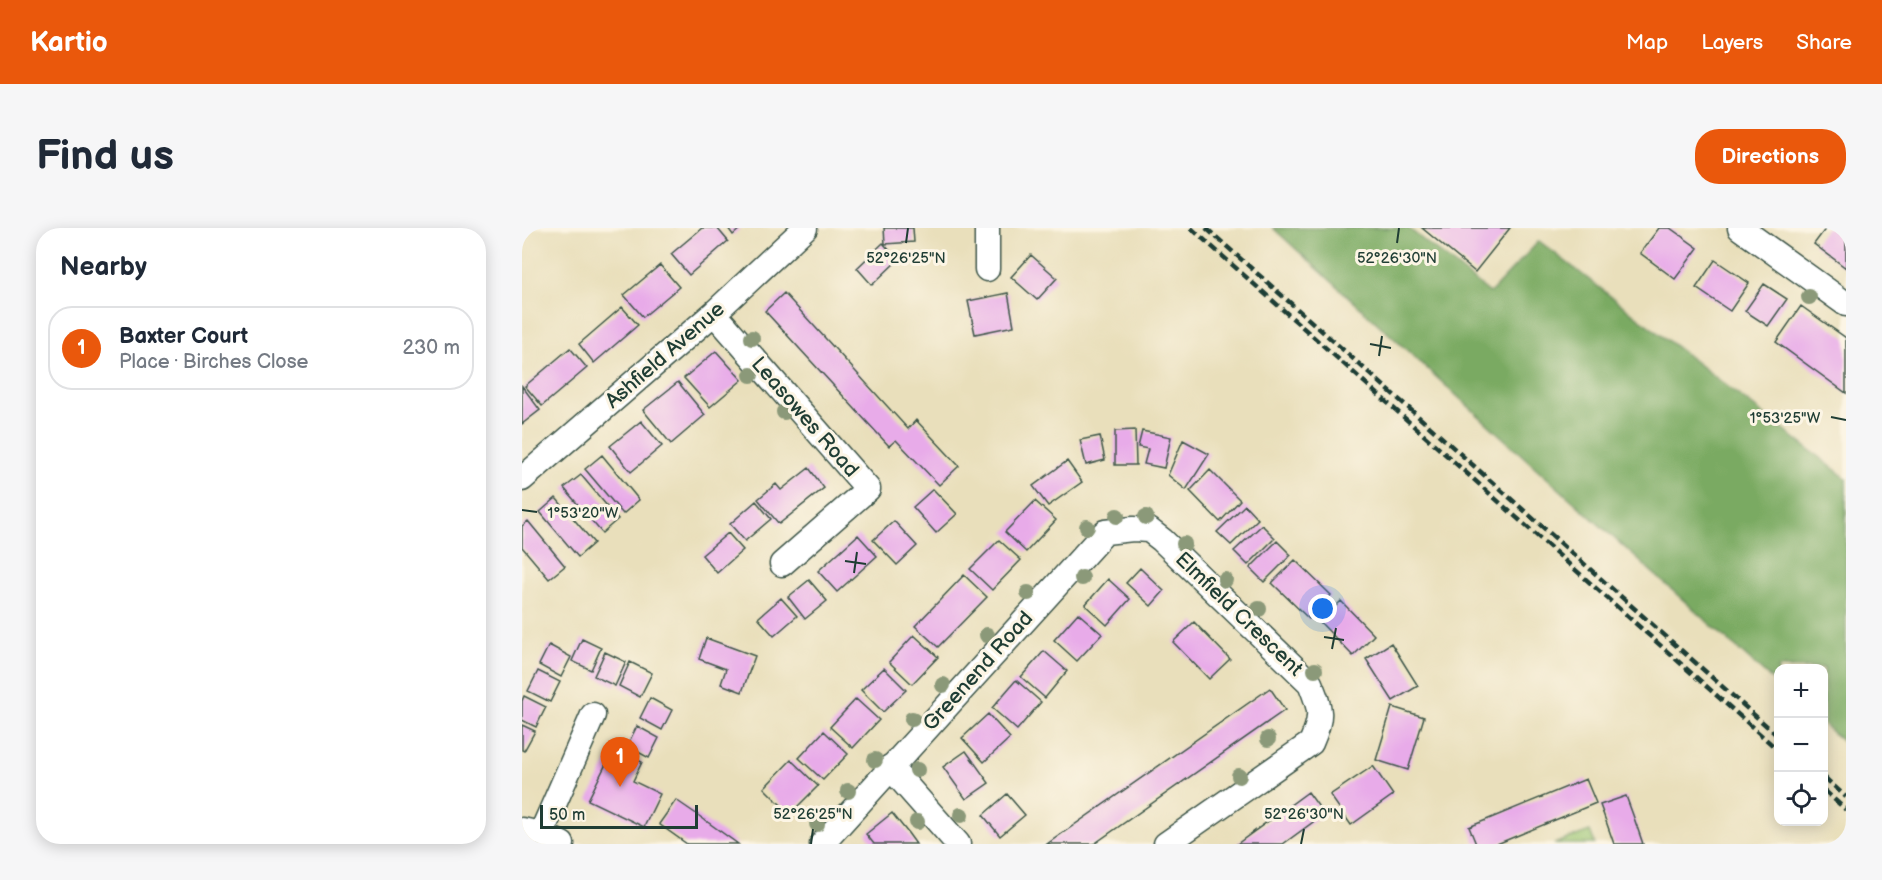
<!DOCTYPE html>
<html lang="en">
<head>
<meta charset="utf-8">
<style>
  body { margin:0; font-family:"Balsamiq Sans",sans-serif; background:#f6f6f7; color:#1f2937 }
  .controls { position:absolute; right:18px; bottom:18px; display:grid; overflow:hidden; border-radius:12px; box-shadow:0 3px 15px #0003 }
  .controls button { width:54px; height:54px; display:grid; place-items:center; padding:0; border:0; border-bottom:2px solid #e0e1e3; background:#fff; color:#1f2937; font:30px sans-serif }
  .scale { position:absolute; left:18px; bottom:15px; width:158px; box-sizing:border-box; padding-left:6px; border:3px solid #1f3d34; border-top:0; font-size:16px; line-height:21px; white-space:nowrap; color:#1f3d34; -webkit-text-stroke:4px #fcf5e5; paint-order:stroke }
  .you { position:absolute; left:801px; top:381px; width:21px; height:21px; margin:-15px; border:4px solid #fff; border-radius:50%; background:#1a73e8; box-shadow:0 0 0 9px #1a73e833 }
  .badge { display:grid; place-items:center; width:39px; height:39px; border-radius:50%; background:#ea580c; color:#fff; font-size:20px; font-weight:700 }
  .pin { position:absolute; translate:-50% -50px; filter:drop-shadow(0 2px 3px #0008) }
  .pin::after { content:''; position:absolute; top:32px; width:21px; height:18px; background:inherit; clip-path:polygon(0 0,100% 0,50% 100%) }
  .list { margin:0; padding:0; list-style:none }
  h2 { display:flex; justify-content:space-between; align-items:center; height:78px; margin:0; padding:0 24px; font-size:26px }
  h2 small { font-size:20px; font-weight:400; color:#747a83 }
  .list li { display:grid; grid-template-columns:39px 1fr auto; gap:18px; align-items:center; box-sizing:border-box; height:84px; margin:0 12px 12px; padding:0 12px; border:2px solid #e0e1e3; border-radius:24px }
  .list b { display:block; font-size:22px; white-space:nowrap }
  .list p { margin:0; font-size:20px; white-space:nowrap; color:#747a83 }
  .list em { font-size:20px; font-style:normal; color:#747a83 }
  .icon { flex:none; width:33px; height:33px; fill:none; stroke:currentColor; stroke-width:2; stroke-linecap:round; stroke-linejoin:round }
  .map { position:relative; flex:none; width:1324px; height:616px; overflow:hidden; border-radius:24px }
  header { display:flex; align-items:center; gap:36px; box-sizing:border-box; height:84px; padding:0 30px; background:#ea580c; color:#fff }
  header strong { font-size:28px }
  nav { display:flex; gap:33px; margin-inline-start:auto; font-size:21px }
  .intro { display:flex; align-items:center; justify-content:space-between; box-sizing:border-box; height:144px; padding:0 36px }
  h1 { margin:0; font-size:42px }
  .button { padding:15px 27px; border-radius:24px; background:#ea580c; color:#fff; font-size:21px; font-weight:700 }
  main { display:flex; gap:36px; padding:0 36px }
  aside { flex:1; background:#fff; border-radius:24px; box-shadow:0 3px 15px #0003 }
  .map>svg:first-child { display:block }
  .green { fill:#99c470; stroke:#5c8052; stroke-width:1.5 }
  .forest { fill:#7aaa62; stroke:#4c744b; stroke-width:1.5 }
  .building { fill:#e8abe9 }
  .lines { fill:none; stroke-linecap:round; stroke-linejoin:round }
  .street-casing { stroke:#3d5548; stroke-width:27 }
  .street { stroke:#fff; stroke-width:24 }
  .rail { stroke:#1f3d34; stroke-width:4.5; stroke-dasharray:9 4.5; stroke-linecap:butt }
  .tree { fill:#8b9979 }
  .ticks { fill:none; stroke:#1f3d34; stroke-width:2 }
  .labels { text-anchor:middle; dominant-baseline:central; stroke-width:6; stroke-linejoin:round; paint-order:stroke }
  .street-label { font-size:21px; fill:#1f3d34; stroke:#fcf5e5 }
  .ticks-label { font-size:15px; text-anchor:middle; fill:#1f3d34; stroke:#fcf5e5; stroke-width:6; stroke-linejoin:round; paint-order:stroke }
</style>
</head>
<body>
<header>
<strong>Kartio</strong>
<nav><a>Map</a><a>Layers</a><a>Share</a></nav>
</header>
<div class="intro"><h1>Find us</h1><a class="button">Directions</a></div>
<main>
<aside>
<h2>Nearby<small></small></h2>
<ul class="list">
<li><span class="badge">1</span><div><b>Baxter Court</b><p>Place · Birches Close</p></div><em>230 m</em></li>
</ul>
</aside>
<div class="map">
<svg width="1324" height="616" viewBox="0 0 1324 616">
  <rect width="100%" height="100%" fill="#fcf5e5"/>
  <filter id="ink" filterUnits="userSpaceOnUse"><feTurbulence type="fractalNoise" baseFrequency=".0167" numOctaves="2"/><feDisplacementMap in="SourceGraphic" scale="12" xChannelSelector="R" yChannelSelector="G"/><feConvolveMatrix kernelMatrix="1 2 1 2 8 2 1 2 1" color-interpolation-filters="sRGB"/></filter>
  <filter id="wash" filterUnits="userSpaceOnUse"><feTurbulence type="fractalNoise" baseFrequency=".008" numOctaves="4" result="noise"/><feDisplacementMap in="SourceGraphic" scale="24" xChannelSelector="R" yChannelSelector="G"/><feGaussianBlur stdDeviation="1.35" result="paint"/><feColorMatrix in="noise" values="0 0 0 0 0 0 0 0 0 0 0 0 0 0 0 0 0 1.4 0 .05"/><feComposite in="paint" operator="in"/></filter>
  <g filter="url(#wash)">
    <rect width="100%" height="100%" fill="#e9dfbb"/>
    <!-- green -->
    <path class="green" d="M1068 603 1073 616H1032Z"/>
    <!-- forest -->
    <path class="forest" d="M751 0H886L968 65 1017 13 1324 250V517L1302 497V440H1256V457L1014 240Z"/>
    <g id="blocks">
      <!-- building -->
      <path class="building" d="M180 0H195L206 13 167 47 149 26Z
        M206 0H219L211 7Z
        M362 0H391L392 14 363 16Z
        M900 0H988L953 44Z
        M1137 0H1148L1176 20 1153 51 1118 25Z
        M1304 0H1324V40L1292 16Z
        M361 15 376 32 350 57 335 40Z
        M509 27 535 50 515 72 489 49Z
        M1193 32 1227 55 1208 83 1174 60Z
        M138 37 157 59 121 89 102 67Z
        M1242 56 1265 71 1246 98 1223 83Z
        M262 65 386 201 394 192 437 238 417 257 374 212 367 218 243 83Z
        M486 65 492 98 453 106 446 73Z
        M1279 78 1324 110V165L1254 114Z
        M100 79 116 97 72 135 57 116Z
        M48 120 65 140 20 178 3 158Z
        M194 123 220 152 188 179 162 150Z
        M156 154 183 187 149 216 121 182Z
        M0 158 18 182 0 196Z
        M119 193 140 218 109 244 88 218Z
        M613 202 614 237H593V203Z
        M620 203 649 209 642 240 622 236 626 221 616 219Z
        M578 208 583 232 564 237 558 212Z
        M661 212 687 226 664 262 646 247Z
        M80 227 117 272 101 286 63 241Z
        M545 233 560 254 526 278 511 258Z
        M287 240 302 260 257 296 236 271 254 256 259 262Z
        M688 242 718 272 698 294 668 263Z
        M59 247 96 291 80 305 42 260Z
        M411 261 435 286 414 305 391 279Z
        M34 270 72 315 56 329 18 284Z
        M234 273 249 291 223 313 208 296Z
        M513 273 534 292 504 324 483 304Z
        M723 277 736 291 709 317 695 304Z
        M6 293 43 338 27 351 0 319V298Z
        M372 293 395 318 375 337 351 312Z
        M740 297 753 310 726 337 712 323Z
        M206 305 221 322 195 345 180 327Z
        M336 307 355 328 315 364 296 343Z
        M477 312 499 332 470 362 448 341Z
        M755 313 769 327 742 354 728 340Z
        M773 332 809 367 787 391 750 355Z
        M618 340 642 363 629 378 604 355Z
        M442 347 465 369 416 419 393 398Z
        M586 351 608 371 585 397 563 377Z
        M287 352 305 373 283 391 266 369Z
        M259 370 275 388 252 408 236 390Z
        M819 373 852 407 831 428 798 394Z
        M556 385 580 406 555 433 532 412Z
        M672 394 708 431 687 451 651 414Z
        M392 407 416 429 390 456 367 434Z
        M184 410 233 428 220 464 199 456 204 441 177 431Z
        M60 411 79 420 69 442 50 433Z
        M869 415 896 458 871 473 844 431Z
        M27 417 49 429 39 449 17 437Z
        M522 423 545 443 523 470 499 449Z
        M83 424 104 434 93 458 72 448Z
        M108 434 130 445 118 469 97 458Z
        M362 440 384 462 361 484 339 462Z
        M16 443 38 454 28 474 6 463Z
        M494 452 519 474 495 502 470 480Z
        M748 460 763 482 572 616H525Z
        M2 468 24 479 14 499 0 492V473Z
        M128 470 150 482 140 502 118 490Z
        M334 471 357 492 331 520 308 499Z
        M870 479 902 489 886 542 854 532Z
        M466 486 488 510 462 534 440 510Z
        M0 497 13 503 2 523 0 522Z
        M115 498 137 510 127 530 105 518Z
        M302 503 326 526 301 552 277 530Z
        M92 520 120 534 111 553 138 566 122 599 66 572Z
        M444 523 467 555 444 571 421 539Z
        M269 532 296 558 268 586 242 560Z
        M851 538 871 567 829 597 808 567Z
        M1064 551 1074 575 975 616H954L947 599Z
        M786 564 802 586 761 616H715Z
        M485 566 503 587 478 608 461 587Z
        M1104 568 1111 587 1121 616H1092L1085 596 1078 577Z
        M154 572 173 585 216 616H165L137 596Z
        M370 585 386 605 394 616H352L344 606Z"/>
    </g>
  </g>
  <g filter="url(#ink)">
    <use href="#blocks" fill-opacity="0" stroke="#3d5548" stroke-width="1.5"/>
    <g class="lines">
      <defs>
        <path id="street" d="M465 0V41
          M1218 0 1324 76
          M192 85 346 261 260 336
          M0 251 192 85 283 0
          M368 539 436 616
          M0 602 19 606 40 616
          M19 606 71 487
          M300 616 583 304 611 301 627 302 640 312 788 455C799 482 801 488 789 515L644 616"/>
      </defs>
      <!-- street casing -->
      <use href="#street" class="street-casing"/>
      <!-- street -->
      <use href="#street" class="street"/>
      <!-- rail -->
      <path class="rail" d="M669 0 1256 522
        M684 0 1256 508
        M1302 549 1324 569
        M1302 562 1324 582"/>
    </g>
    <!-- trees -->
    <g class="tree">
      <circle cx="1287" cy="69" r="8"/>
      <circle cx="230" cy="110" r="8"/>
      <circle cx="229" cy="147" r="8"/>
      <circle cx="262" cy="184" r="8"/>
      <circle cx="595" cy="288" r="8"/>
      <circle cx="624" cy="289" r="8"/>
      <circle cx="565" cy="299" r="8"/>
      <circle cx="662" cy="316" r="8"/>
      <circle cx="560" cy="350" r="8"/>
      <circle cx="703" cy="352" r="8"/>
      <circle cx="506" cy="365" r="8"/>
      <circle cx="737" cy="381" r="8"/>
      <circle cx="465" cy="407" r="8"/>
      <circle cx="793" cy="442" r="8"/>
      <circle cx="421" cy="457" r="8"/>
      <circle cx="390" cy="491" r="8"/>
      <circle cx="746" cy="511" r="8"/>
      <circle cx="353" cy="532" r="8"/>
      <circle cx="395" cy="542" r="8"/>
      <circle cx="717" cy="548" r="8"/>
      <circle cx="326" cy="563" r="8"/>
      <circle cx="439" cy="587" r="8"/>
      <circle cx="395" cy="594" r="8"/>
      <circle cx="295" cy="596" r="8"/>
    </g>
  </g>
  <!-- ticks -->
  <path class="ticks" d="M384 15 386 0M875 15 877 0M848 116 869 120M857 128 860 108M1309 189 1324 192M0 282 15 284M323 333 344 336M332 345 335 324M802 409 822 412M810 421 814 400M289 616 291 601M779 616 782 601"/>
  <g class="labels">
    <!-- street labels -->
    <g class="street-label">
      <text transform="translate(143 127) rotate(-41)">Ashfield Avenue</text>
      <text transform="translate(283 189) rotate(49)">Leasowes Road</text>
      <text transform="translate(717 386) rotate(44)">Elmfield Crescent</text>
      <text transform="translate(456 443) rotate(-48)">Greenend Road</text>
    </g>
  </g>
  <g class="ticks-label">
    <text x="384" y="35">52°26'25"N</text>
    <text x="875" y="35">52°26'30"N</text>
    <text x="1263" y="195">1°53'25"W</text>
    <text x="61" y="290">1°53'20"W</text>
    <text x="291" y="591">52°26'25"N</text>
    <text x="782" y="591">52°26'30"N</text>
  </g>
</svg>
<div class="controls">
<button>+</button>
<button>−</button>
<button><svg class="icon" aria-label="locate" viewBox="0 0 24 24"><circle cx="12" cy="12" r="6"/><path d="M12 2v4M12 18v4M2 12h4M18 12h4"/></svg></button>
</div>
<div class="scale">50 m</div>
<div class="you"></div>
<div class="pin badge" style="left:98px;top:559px">1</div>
</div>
</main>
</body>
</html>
